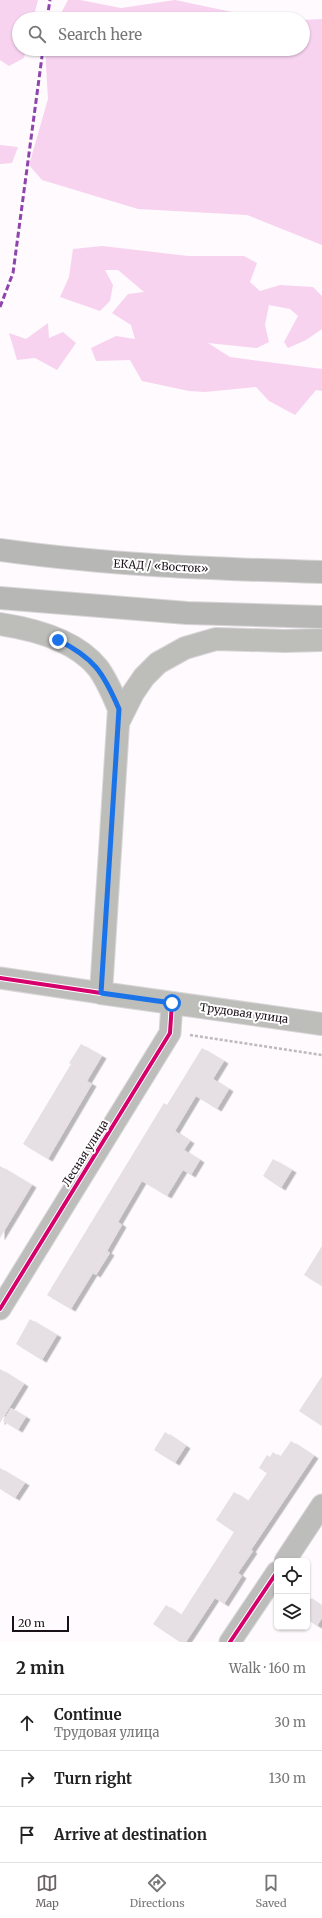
<!DOCTYPE html>
<html lang="en">
<head>
<meta charset="utf-8">
<style>
  body { margin:0; font-family:Merriweather,serif; background:#f6f6f6; color:#222 }
  .controls { position:absolute; right:12px; bottom:12px; display:grid; overflow:hidden; border-radius:6px; box-shadow:0 1px 3px #0004 }
  .controls button { width:36px; height:36px; display:grid; place-items:center; padding:0; border:0; border-bottom:1px solid #e0e0e0; background:#fff; color:#222; font:20px sans-serif }
  .scale { position:absolute; left:12px; bottom:10px; width:57px; box-sizing:border-box; padding-left:4px; border:2px solid #1a1118; border-top:0; font-size:11px; line-height:14px; white-space:nowrap; color:#1a1118; -webkit-text-stroke:3px #fff; paint-order:stroke }
  .stop { position:absolute; width:12px; height:12px; margin:-9px; border:3px solid #1a73e8; border-radius:50%; background:#fff }
  .stop.end { background:#1a73e8; border-color:#fff; box-shadow:0 1px 4px #0008 }
  .list { margin:0; padding:0; list-style:none }
  h2 { display:flex; justify-content:space-between; align-items:center; height:52px; margin:0; padding:0 16px; font-size:17px }
  h2 small { font-size:13px; font-weight:400; color:#767676 }
  .list li { display:grid; grid-template-columns:26px 1fr auto; gap:12px; align-items:center; box-sizing:border-box; height:56px; padding:0 16px; border-top:1px solid #e0e0e0 }
  .list b { display:block; font-size:15px; white-space:nowrap }
  .list p { margin:0; font-size:13px; white-space:nowrap; color:#767676 }
  .list em { font-size:13px; font-style:normal; color:#767676 }
  .icon { flex:none; width:22px; height:22px; fill:none; stroke:currentColor; stroke-width:2; stroke-linecap:round; stroke-linejoin:round }
  .map { position:relative; flex:none; width:322px; height:1642px; overflow:hidden }
  .search { position:absolute; background:#fff; box-shadow:0 1px 3px #0004; left:12px; right:12px; top:12px; height:44px; display:flex; align-items:center; gap:10px; box-sizing:border-box; padding:0 14px; border-radius:22px; color:#767676; font-size:15px }
  .sheet { height:220px; background:#fff }
  nav { display:flex; justify-content:space-around; align-items:center; box-sizing:border-box; height:56px; border-top:1px solid #e0e0e0; background:#fff; font-size:11px; color:#767676 }
  nav a { display:grid; justify-items:center; gap:2px }
  nav .on { color:#6a6368 }
  .map>svg:first-child { display:block }
  .green { fill:#f7d3f0 }
  .building { fill:#e6dfe4; filter:url(#shadow) }
  .lines { fill:none; stroke-linecap:round; stroke-linejoin:round }
  .minor-casing { stroke:#d9d6d8; stroke-width:23 }
  .secondary-casing { stroke:#d9d6d8; stroke-width:24 }
  .trunk-casing { stroke:#d9d6d8; stroke-width:24 }
  .path { stroke:#bcbabb; stroke-width:2.5; stroke-dasharray:3 2; stroke-linecap:butt }
  .minor { stroke:#bdbebb; stroke-width:21 }
  .secondary { stroke:#bdbdba; stroke-width:22 }
  .trunk { stroke:#b7b8b5; stroke-width:22 }
  .quiet { stroke:#8e44ad; stroke-width:3; stroke-dasharray:6 3; stroke-linecap:butt }
  .cycleway-casing { stroke:#fff; stroke-width:6 }
  .cycleway { stroke:#d6006c; stroke-width:4 }
  .route { stroke:#1a73e8; stroke-width:5 }
  .labels { text-anchor:middle; dominant-baseline:central; stroke-width:4; stroke-linejoin:round; paint-order:stroke }
  .street-label { font-size:11px; fill:#1a1118; stroke:#fff }
</style>
</head>
<body>
<div class="map">
<svg width="322" height="1642" viewBox="0 0 322 1642">
  <defs>
    <filter id="shadow"><feDropShadow dx="4.5" dy="2.5" stdDeviation="0" flood-color="#0004"/></filter>
  </defs>
  <rect width="100%" height="100%" fill="#fefafd"/>
  <!-- green -->
  <path class="green" d="M0 0H38L33 19H19V49H26L24 58 9 66 0 60Z
    M68 0H80L121 8 175 0 266 19H58Z
    M322 19V245L247 215 138 209 42 180 29 165 48 99 45 49H303V20Z
    M0 145 18 147 12 163 0 164Z
    M102 246 188 256H244L257 263 250 282 260 291 280 285 313 287 322 296V329L306 340 288 348 284 342 298 316 290 309 269 305 265 325 269 342 257 348 208 343 230 357 322 369V391L316 390 295 415 269 401 256 387 205 392 189 391 142 381 130 360 96 361 91 348 116 336 135 339 131 325 112 313 128 294 144 292 118 270H105L113 285 110 301 100 311 60 297 69 277 73 249Z
    M48 323 49 338 63 332 76 343 57 370 35 358 17 360 9 333 26 339Z"/>
  <!-- building -->
  <path class="building" d="M81 1044 102 1056 87 1081 92 1084 48 1159 23 1144 71 1064 69 1063Z
    M202 1048 224 1061 213 1079 229 1089 217 1109 196 1096 175 1131 190 1141 184 1150 200 1160 191 1175 183 1170 167 1196 142 1181 118 1222 122 1225 107 1251 110 1253 96 1275 93 1273 71 1309 47 1295 164 1103 167 1105Z
    M273 1159 292 1170 281 1188 263 1176Z
    M0 1166 32 1185 0 1238Z
    M322 1246V1286L304 1275Z
    M30 1319 57 1335 42 1360 16 1344Z
    M0 1369 24 1384 0 1423Z
    M322 1376V1426L299 1411Z
    M11 1408 26 1417 18 1430 3 1421Z
    M165 1432 186 1446 175 1463 154 1450Z
    M291 1441 314 1456 251 1550 253 1551 238 1573 242 1576 224 1604 215 1598 186 1642H180L153 1624 166 1605 181 1615 234 1532 216 1520 234 1492 248 1501 267 1473 259 1468 267 1455 270 1457 273 1452 280 1457Z
    M0 1468 25 1483 15 1498 0 1489Z
    M307 1596 322 1606V1618L317 1626 307 1619Z"/>
  <g class="lines">
    <defs>
      <path id="minor" d="M0 978 101 993
        M0 1309 170 1033 172 1003
        M285 1561 322 1505
        M230 1642 277 1572"/>
      <path id="secondary" d="M0 624C33 629 76 640 98 668 107 680 113 695 119 709L101 993 322 1024
        M119 721 133 693 144 677 158 663 185 648 216 639 285 641 322 640"/>
      <path id="trunk" d="M0 550C107 565 214 569 322 572
        M0 598 187 613 322 617"/>
    </defs>
    <!-- minor casing -->
    <use href="#minor" class="minor-casing"/>
    <!-- secondary casing -->
    <use href="#secondary" class="secondary-casing"/>
    <!-- trunk casing -->
    <use href="#trunk" class="trunk-casing"/>
    <!-- path -->
    <path class="path" d="M190 1035 322 1055"/>
    <!-- minor -->
    <use href="#minor" class="minor"/>
    <!-- secondary -->
    <use href="#secondary" class="secondary"/>
    <!-- trunk -->
    <use href="#trunk" class="trunk"/>
    <!-- quiet -->
    <path class="quiet" d="M47 19 50 0
      M0 307 13 273 43 49"/>
    <defs>
      <path id="cycleway" d="M0 978 101 993
        M0 1309 170 1033 172 1003
        M230 1642 277 1572"/>
    </defs>
    <!-- cycleway casing -->
    <use href="#cycleway" class="cycleway-casing"/>
    <!-- cycleway -->
    <use href="#cycleway" class="cycleway"/>
  </g>
  <g class="lines">
    <!-- route -->
    <path class="route" d="M58 640C94 658 103 672 119 709L101 993 172 1003"/>
  </g>
  <g class="labels">
    <!-- street labels -->
    <g class="street-label">
      <text transform="translate(161 566) rotate(3)">ЕКАД / «Восток»</text>
      <text transform="translate(244 1013) rotate(8)">Трудовая улица</text>
      <text transform="translate(85 1153) rotate(-58)">Лесная улица</text>
    </g>
  </g>
</svg>
<div class="controls">
<button><svg class="icon" aria-label="locate" viewBox="0 0 24 24"><circle cx="12" cy="12" r="6"/><path d="M12 2v4M12 18v4M2 12h4M18 12h4"/></svg></button>
<button><svg class="icon" aria-label="layers" viewBox="0 0 24 24"><path d="M12 4l9 5-9 5-9-5zM3 14l9 5 9-5"/></svg></button>
</div>
<div class="scale">20 m</div>
<div class="stop" style="left:172px;top:1003px"></div>
<div class="stop end" style="left:58px;top:640px"></div>
<div class="search"><svg class="icon" aria-label="search" viewBox="0 0 24 24"><circle cx="10" cy="10" r="6"/><path d="M15 15l6 6"/></svg>Search here</div>
</div>
<section class="sheet">
<h2>2 min<small>Walk · 160 m</small></h2>
<ul class="list">
<li><svg class="icon" aria-label="ahead" viewBox="0 0 24 24"><path d="M12 20V5M6 11l6-6 6 6"/></svg><div><b>Continue</b><p>Трудовая улица</p></div><em>30 m</em></li>
<li><svg class="icon" aria-label="right" viewBox="0 0 24 24"><path d="M7 20v-9h11M14 6l5 5-5 5"/></svg><div><b>Turn right</b></div><em>130 m</em></li>
<li><svg class="icon" aria-label="arrive" viewBox="0 0 24 24"><path d="M6 21V4h12l-3 4 3 4H6"/></svg><div><b>Arrive at destination</b></div></li>
</ul>
</section>
<nav>
<a class="on"><svg class="icon" aria-label="map" viewBox="0 0 24 24"><path d="M3 6l6-2 6 2 6-2v14l-6 2-6-2-6 2zM9 4v14M15 6v14"/></svg>Map</a>
<a><svg class="icon" aria-label="directions" viewBox="0 0 24 24"><path d="M12 3l9 9-9 9-9-9zM9 14v-3h6M13 9l2 2-2 2"/></svg>Directions</a>
<a><svg class="icon" aria-label="saved" viewBox="0 0 24 24"><path d="M7 4h10v16l-5-4-5 4z"/></svg>Saved</a>
</nav>
</body>
</html>
